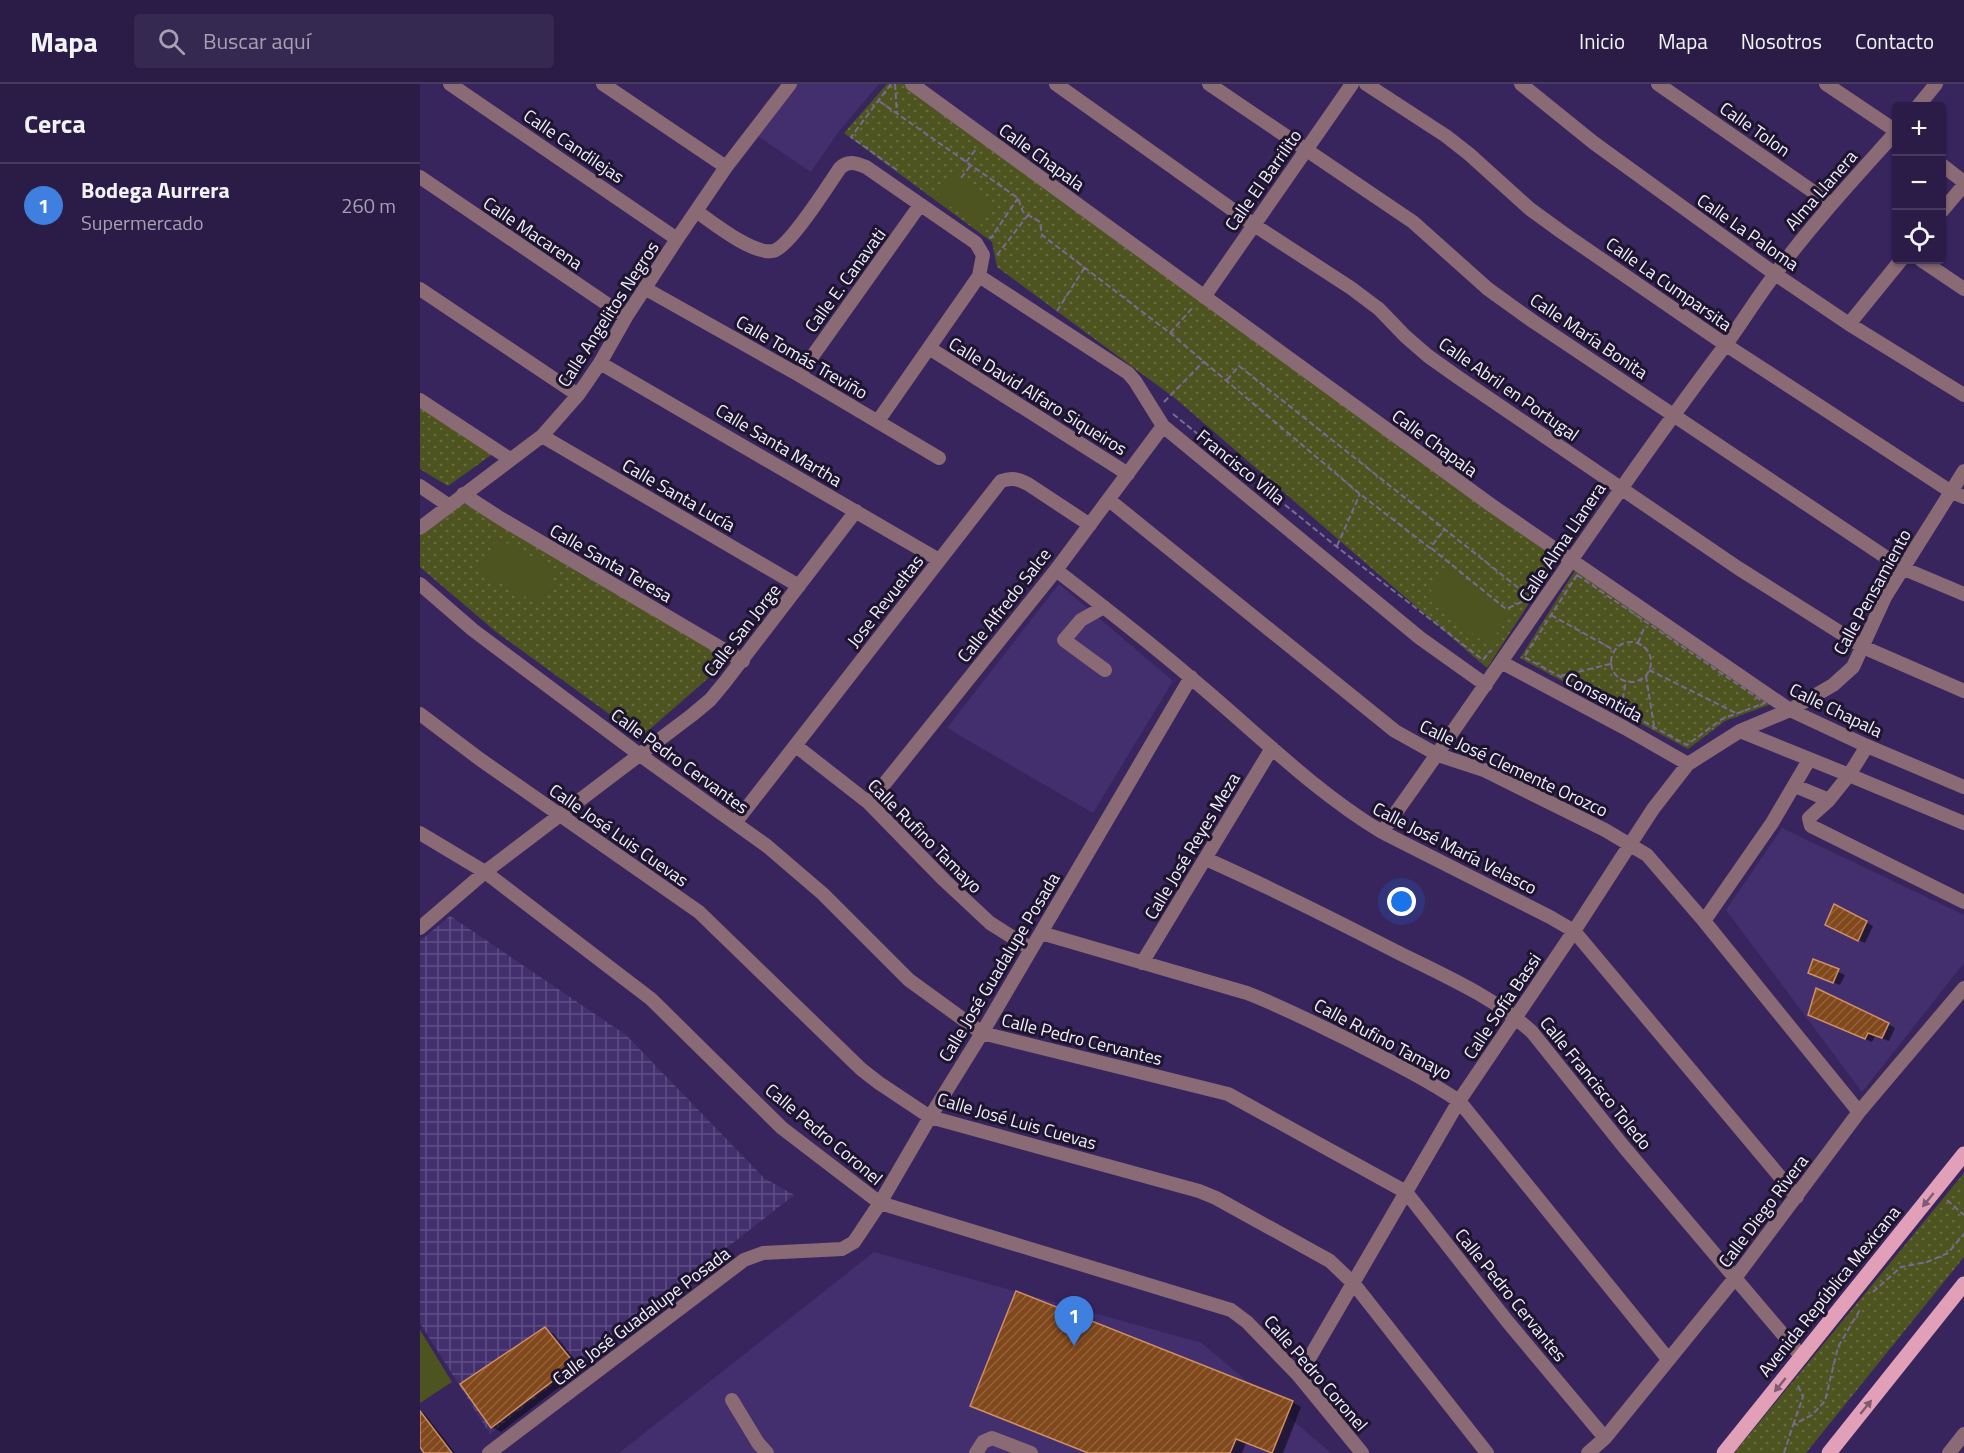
<!DOCTYPE html>
<html lang="es">
<head>
<meta charset="utf-8">
<style>
  body { margin:0; font-family:"Titillium Web",sans-serif; background:#362951; color:#f1f3f6 }
  .controls { position:absolute; right:18px; top:18px; display:grid; overflow:hidden; border-radius:6px; box-shadow:0 2px 4px #0004 }
  .controls button { width:54px; height:54px; display:grid; place-items:center; padding:0; border:0; border-bottom:2px solid #463a5f; background:#2a1c46; color:#f1f3f6; font:30px sans-serif }
  .you { position:absolute; left:982px; top:818px; width:21px; height:21px; margin:-15px; border:4px solid #fff; border-radius:50%; background:#1a73e8; box-shadow:0 0 0 9px #1a73e833 }
  .badge { display:grid; place-items:center; width:39px; height:39px; border-radius:50%; background:#8c9099; color:#fff; font-size:20px; font-weight:700 }
  .pin { position:absolute; translate:-50% -50px; filter:drop-shadow(0 2px 3px #0008) }
  .pin::after { content:''; position:absolute; top:32px; width:21px; height:18px; background:inherit; clip-path:polygon(0 0,100% 0,50% 100%) }
  .list { margin:0; padding:0; list-style:none }
  h2 { display:flex; justify-content:space-between; align-items:center; height:78px; margin:0; padding:0 24px; font-size:26px }
  h2 small { font-size:20px; font-weight:400; color:#a5a1b3 }
  .list li { display:grid; grid-template-columns:39px 1fr auto; gap:18px; align-items:center; box-sizing:border-box; height:84px; padding:0 24px; border-top:2px solid #463a5f }
  .list b { display:block; font-size:22px; white-space:nowrap }
  .list p { margin:0; font-size:20px; white-space:nowrap; color:#a5a1b3 }
  .list em { font-size:20px; font-style:normal; color:#a5a1b3 }
  .icon { flex:none; width:33px; height:33px; fill:none; stroke:currentColor; stroke-width:2; stroke-linecap:round; stroke-linejoin:round }
  .map { position:relative; flex:none; width:1544px; height:1369px; overflow:hidden }
  header { display:flex; align-items:center; gap:36px; box-sizing:border-box; height:84px; padding:0 30px; background:#2a1c46; border-bottom:2px solid #463a5f }
  header strong { font-size:28px }
  nav { display:flex; gap:33px; margin-inline-start:auto; font-size:21px }
  .search { width:420px; height:54px; background:#362951; display:flex; align-items:center; gap:15px; box-sizing:border-box; padding:0 21px; border-radius:6px; color:#a5a1b3; font-size:22px }
  main { display:flex }
  aside { flex:1; background:#2a1c46 }
  .map>svg:first-child { display:block }
  .built { fill:#432e6e }
  .industrial { fill:url(#industrial-grid) }
  .grass { fill:url(#grass-dots) }
  .garden { fill:#4d541f }
  .shadow { fill:#0007 }
  .building { fill:url(#building-hatch); stroke:#ce8f63; stroke-width:1.5 }
  .lines { fill:none; stroke-linecap:round; stroke-linejoin:round }
  .path { stroke:#786a94; stroke-width:2; stroke-dasharray:6 3; stroke-linecap:butt }
  .minor { stroke:#8a6a75; stroke-width:14 }
  .major { stroke:#e1a0b7; stroke-width:15 }
  .oneway { fill:#7f5a72 }
  .labels { text-anchor:middle; dominant-baseline:central; stroke-width:6; stroke-linejoin:round; paint-order:stroke }
  .street-label { font-size:18px; fill:#f1eefc; stroke:#1d152e }
</style>
</head>
<body>
<header>
<strong>Mapa</strong>
<div class="search"><svg class="icon" aria-label="search" viewBox="0 0 24 24"><circle cx="10" cy="10" r="6"/><path d="M15 15l6 6"/></svg>Buscar aquí</div>
<nav><a>Inicio</a><a>Mapa</a><a>Nosotros</a><a>Contacto</a></nav>
</header>
<main>
<aside>
<h2>Cerca<small></small></h2>
<ul class="list">
<li><span class="badge" style="background:#3f7fe0">1</span><div><b>Bodega Aurrera</b><p>Supermercado</p></div><em>260 m</em></li>
</ul>
</aside>
<div class="map">
<svg width="1544" height="1369" viewBox="0 0 1544 1369">
  <defs>
    <pattern id="industrial-grid" width="8" height="8" patternUnits="userSpaceOnUse" patternTransform="scale(1.5)"><rect width="8" height="8" fill="#432e6e"/><path d="M0 4h8M4 0v8" fill="none" stroke="#5f4d84"/></pattern>
    <pattern id="grass-dots" width="8" height="8" patternUnits="userSpaceOnUse" patternTransform="scale(1.5)"><rect width="8" height="8" fill="#4d541f"/><path d="M2 2h.1M6 6h.1" fill="none" stroke="#676d40" stroke-width="1.8" stroke-linecap="round"/></pattern>
    <pattern id="building-hatch" width="6" height="6" patternUnits="userSpaceOnUse" patternTransform="scale(1.5)"><rect width="6" height="6" fill="#81481b"/><path d="M-1 1l2-2M0 6l6-6M5 7l2-2" fill="none" stroke="#93633d"/></pattern>
  </defs>
  <rect width="100%" height="100%" fill="#38255e"/>
  <!-- built -->
  <path class="built" d="M375 0H459L419 47 391 88 336 51Z
    M639 500 753 597 673 729 527 644Z
    M1362 744 1544 831V879L1442 1008 1306 826Z
    M454 1168 782 1259 911 1369H199Z"/>
  <!-- industrial -->
  <path class="industrial" d="M30 832 206 951 344 1094 374 1111 70 1350 0 1239V857Z"/>
  <!-- grass -->
  <path class="grass" d="M467 0H487L1139 473 1067 584 756 315 577 183 572 158 424 49Z
    M0 320 74 369 28 402 0 385Z
    M40 417 310 575 221 653 75 547 0 483V452Z
    M1156 485 1354 619 1305 637 1268 665 1100 574Z
    M1544 1089V1173L1386 1369H1314Z"/>
  <!-- garden -->
  <path class="garden" d="M534 89 576 120 559 143 517 113Z
    M77 454 137 486 121 521 59 488Z
    M1029 483 1092 529 1068 561 1006 514Z
    M0 1246 32 1298 0 1319Z"/>
  <!-- shadow -->
  <path class="shadow" d="M1415 822 1453 842 1445 859 1413 845Z
    M1393 877 1425 891 1420 901 1396 892Z
    M1396 934 1468 940 1475 944 1469 957 1455 952 1452 958Z
    M125 1245 134 1250 163 1285 81 1348 72 1343Z
    M872 1318 881 1323 863 1369H852L826 1359 822 1369H668L552 1321Z
    M0 1327 4 1329 35 1369H6L0 1361Z"/>
  <!-- building -->
  <path class="building" d="M1414 820 1447 837 1438 857 1405 841Z
    M1393 875 1419 885 1413 899 1388 889Z
    M1396 904 1469 939 1462 954 1448 949 1445 955 1388 931Z
    M596 1207 873 1317 852 1369 816 1355 810 1369H668L550 1322Z
    M125 1243 155 1280 71 1344 40 1300Z
    M0 1327 32 1369H4L0 1363Z"/>
  <g class="lines">
    <!-- path -->
    <path class="path" d="M471 0 431 53 477 86
      M475 0 477 30
      M459 17 598 114 603 128 620 138 622 151 750 249 940 410 1010 464 1025 445
      M546 78 557 64
      M541 94 551 81
      M569 153 571 154 598 114
      M577 171 608 131
      M637 227 665 183
      M750 249 774 222
      M807 296 819 282 1110 513
      M744 318 784 277
      M753 330 917 463 1063 576 1071 566
      M917 462 940 410
      M1011 464 1086 525 1108 515
      M1157 491 1345 619 1302 635 1267 661 1104 573Z
      M1131 531 1194 566
      M1191 578a20 20 0 1 1 40 0a20 20 0 1 1-40 0Z
      M1218 559 1225 542
      M1229 586 1316 629
      M1141 592 1190 580
      M1226 592 1234 642
      M1201 624 1206 597
      M1527 1116 1544 1131
      M1453 1208 1481 1183 1507 1178 1528 1169 1544 1150
      M1373 1341 1383 1313 1377 1299
      M1364 1369 1373 1341 1392 1331 1405 1317 1418 1263 1441 1224"/>
    <!-- minor -->
    <path class="minor" d="M30 0 257 155
      M183 0 306 83
      M492 0 1071 421 1370 626 1447 662 1544 703
      M636 0 834 141 931 204 959 225 985 252 1008 272 1039 294 1318 484 1443 563 1544 607
      M789 0 993 138 1068 205 1114 238 1482 484 1544 510
      M946 0 1026 52 1049 70 1110 125 1143 149 1306 261 1530 407 1544 413
      M1101 0 1174 59 1355 190 1429 240 1544 311
      M1238 0 1411 120
      M1406 0 1476 47
      M1498 22 1516 0
      M1522 81 1544 98
      M0 93 206 233
      M276 127C292 138 333 171 353 167 369 164 409 100 420 84 428 76 436 79 446 83L556 159 563 171 559 192 458 337
      M1522 127 1544 101
      M1501 176 1544 205
      M559 192 708 289 715 297 743 342 1000 554 1066 601
      M0 205 158 311
      M226 205 379 291 519 374
      M784 213 932 0
      M1429 240 1481 176
      M509 264 708 390
      M180 279 519 476
      M379 291 500 121
      M0 316 90 375
      M122 352 379 502
      M0 402 28 421
      M43 410 80 434 323 577
      M689 416 975 647 1018 671 1064 686 1185 746 1227 771 1284 837 1439 1028
      M0 444 122 352 158 311 180 279 206 233 257 155 306 83 370 0
      M636 486C681 521 727 556 771 594 834 646 892 706 962 748L1130 833 1154 847 1377 1113
      M0 500 53 546 220 671 347 762 403 810 489 896 562 949 808 1010 986 1108 1087 1237 1185 1354
      M684 523 661 536 644 556 685 586
      M1081 578 1205 644 1268 680
      M0 630 61 676 279 828 441 985 459 999 510 1033 779 1107 796 1114 910 1177 934 1200 1067 1369
      M1320 647 1429 691 1409 716 1389 734 1391 742 1544 818
      M376 662 449 719 524 796 570 839 611 865
      M1447 662 1429 691 1544 739
      M1375 702 1409 716
      M449 719 636 486 743 342
      M315 739 581 397C592 393 598 395 608 400L670 441
      M962 748C1077 588 1185 421 1304 263 1322 239 1337 213 1356 189 1393 139 1435 94 1476 48
      M0 749 65 788 231 915 362 1044 460 1119 811 1226 827 1238 879 1292 942 1369
      M786 775C851 804 915 836 979 869 1025 892 1074 913 1112 948L1204 1063 1382 1273
      M1284 837 1352 739 1389 676
      M0 844 65 788 272 631 290 616 305 598 436 427
      M621 849 827 909C861 922 892 938 925 954 964 974 1003 993 1039 1017L1248 1275
      M722 879 852 664
      M879 1292 1039 1017 1154 847 1233 725 1268 680 1320 647 1370 626 1413 601 1433 583 1465 513 1544 387
      M312 1316 338 1359 347 1369
      M69 1369 324 1176 343 1169 422 1165 434 1158 460 1119 510 1033 562 949 771 593
      M556 1369 563 1358 572 1354 611 1369
      M1168 1369 1185 1354 1315 1194 1439 1028 1544 904
      M1529 1369 1544 1350"/>
    <!-- major -->
    <path class="major" d="M1304 1369 1544 1070
      M1409 1369 1544 1200"/>
  </g>
  <!-- one-way arrows -->
  <defs><path id="oneway-solid" d="M-6-.8H1V-3.2L6.5 0L1 3.2V.8H-6Z" transform="scale(1.5)"/></defs>
  <g class="oneway">
    <use href="#oneway-solid" transform="translate(1508 1116) rotate(129)"/>
    <use href="#oneway-solid" transform="translate(1360 1301) rotate(129)"/>
    <use href="#oneway-solid" transform="translate(1446 1323) rotate(-51)"/>
  </g>
  <g class="labels">
    <!-- street labels -->
    <g class="street-label">
      <text transform="translate(1335 45) rotate(35)">Calle Tolon</text>
      <text transform="translate(154 62) rotate(34)">Calle Candilejas</text>
      <text transform="translate(622 73) rotate(36)">Calle Chapala</text>
      <text transform="translate(843 96) rotate(-55)">Calle El Barrilito</text>
      <text transform="translate(1401 106) rotate(-49)">Alma Llanera</text>
      <text transform="translate(1328 148) rotate(35)">Calle La Paloma</text>
      <text transform="translate(113 149) rotate(34)">Calle Macarena</text>
      <text transform="translate(425 196) rotate(-54)">Calle E. Canavati</text>
      <text transform="translate(1249 200) rotate(35)">Calle La Cumparsita</text>
      <text transform="translate(188 230) rotate(-57)">Calle Angelitos Negros</text>
      <text transform="translate(1169 252) rotate(34)">Calle María Bonita</text>
      <text transform="translate(382 273) rotate(30)">Calle Tomás Treviño</text>
      <text transform="translate(1089 305) rotate(35)">Calle Abril en Portugal</text>
      <text transform="translate(618 312) rotate(32)">Calle David Alfaro Siqueiros</text>
      <text transform="translate(1015 359) rotate(36)">Calle Chapala</text>
      <text transform="translate(359 361) rotate(31)">Calle Santa Martha</text>
      <text transform="translate(821 383) rotate(39)">Francisco Villa</text>
      <text transform="translate(259 411) rotate(30)">Calle Santa Lucía</text>
      <text transform="translate(1142 458) rotate(-56)">Calle Alma Llanera</text>
      <text transform="translate(191 479) rotate(30)">Calle Santa Teresa</text>
      <text transform="translate(1452 508) rotate(-61)">Calle Pensamiento</text>
      <text transform="translate(465 517) rotate(-52)">Jose Revueltas</text>
      <text transform="translate(584 521) rotate(-52)">Calle Alfredo Salce</text>
      <text transform="translate(322 546) rotate(-52)">Calle San Jorge</text>
      <text transform="translate(1184 613) rotate(28)">Consentida</text>
      <text transform="translate(1416 626) rotate(26)">Calle Chapala</text>
      <text transform="translate(260 677) rotate(36)">Calle Pedro Cervantes</text>
      <text transform="translate(1094 684) rotate(25)">Calle José Clemente Orozco</text>
      <text transform="translate(199 751) rotate(35)">Calle José Luis Cuevas</text>
      <text transform="translate(505 752) rotate(45)">Calle Rufino Tamayo</text>
      <text transform="translate(772 762) rotate(-59)">Calle José Reyes Meza</text>
      <text transform="translate(1035 764) rotate(27)">Calle José María Velasco</text>
      <text transform="translate(579 883) rotate(-59)">Calle José Guadalupe Posada</text>
      <text transform="translate(1082 922) rotate(-56)">Calle Sofía Bassi</text>
      <text transform="translate(662 955) rotate(14)">Calle Pedro Cervantes</text>
      <text transform="translate(963 955) rotate(28)">Calle Rufino Tamayo</text>
      <text transform="translate(1176 999) rotate(51)">Calle Francisco Toledo</text>
      <text transform="translate(597 1037) rotate(16)">Calle José Luis Cuevas</text>
      <text transform="translate(404 1050) rotate(40)">Calle Pedro Coronel</text>
      <text transform="translate(1343 1127) rotate(-53)">Calle Diego Rivera</text>
      <text transform="translate(1409 1207) rotate(-51)">Avenida República Mexicana</text>
      <text transform="translate(1091 1211) rotate(51)">Calle Pedro Cervantes</text>
      <text transform="translate(221 1232) rotate(-37)">Calle José Guadalupe Posada</text>
      <text transform="translate(896 1289) rotate(49)">Calle Pedro Coronel</text>
    </g>
  </g>
</svg>
<div class="controls">
<button>+</button>
<button>−</button>
<button><svg class="icon" aria-label="locate" viewBox="0 0 24 24"><circle cx="12" cy="12" r="6"/><path d="M12 2v4M12 18v4M2 12h4M18 12h4"/></svg></button>
</div>
<div class="you"></div>
<div class="pin badge" style="left:654px;top:1262px;background:#3f7fe0">1</div>
</div>
</main>
</body>
</html>
